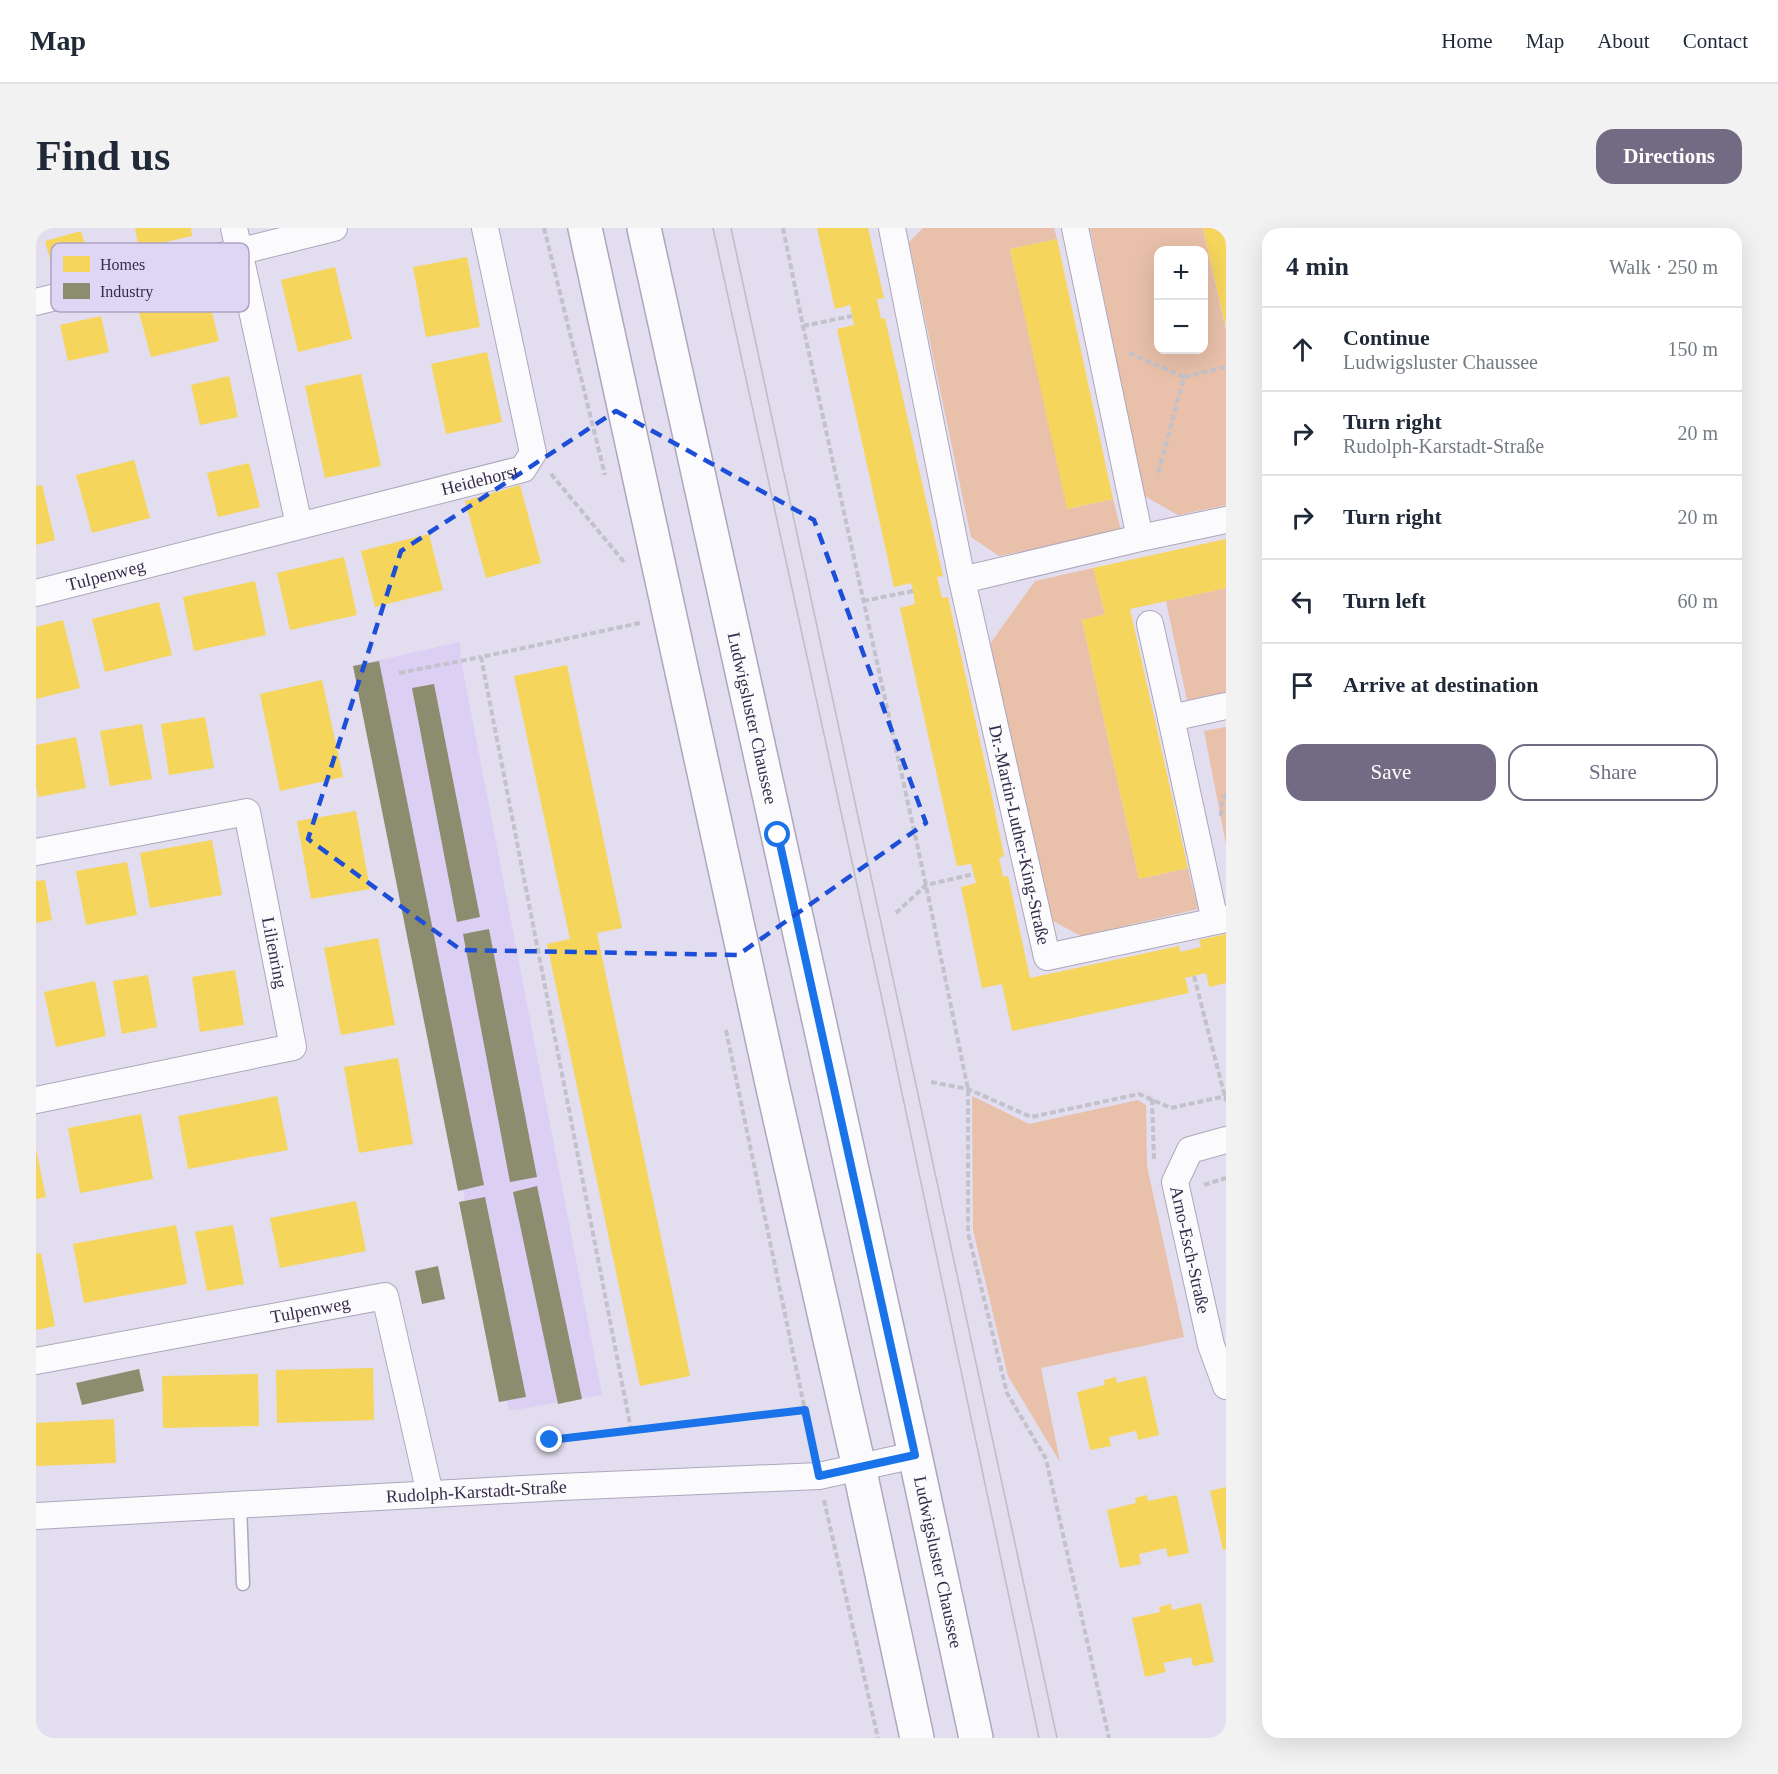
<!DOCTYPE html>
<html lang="en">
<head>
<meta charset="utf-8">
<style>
  body { margin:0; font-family:"Times New Roman",serif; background:#f2f2f3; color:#1f2937 }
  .controls { position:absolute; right:18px; top:18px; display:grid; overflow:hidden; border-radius:12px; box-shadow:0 6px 24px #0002 }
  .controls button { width:54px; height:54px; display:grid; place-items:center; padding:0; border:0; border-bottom:2px solid #e0e1e3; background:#fff; color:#1f2937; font:30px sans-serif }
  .stop { position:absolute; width:18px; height:18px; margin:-14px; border:4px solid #1a73e8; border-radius:50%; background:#fff }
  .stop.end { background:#1a73e8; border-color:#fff; box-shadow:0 2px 6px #0008 }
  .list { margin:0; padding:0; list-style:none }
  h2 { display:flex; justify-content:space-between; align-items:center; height:78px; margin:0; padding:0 24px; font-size:26px }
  h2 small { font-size:20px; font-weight:400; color:#747a83 }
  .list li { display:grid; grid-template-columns:39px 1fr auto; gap:18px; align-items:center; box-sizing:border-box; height:84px; padding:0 24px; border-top:2px solid #e0e1e3 }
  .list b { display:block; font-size:22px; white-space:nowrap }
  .list p { margin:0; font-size:20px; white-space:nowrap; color:#747a83 }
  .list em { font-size:20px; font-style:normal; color:#747a83 }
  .actions { display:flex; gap:12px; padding:18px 24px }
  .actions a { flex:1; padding:14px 0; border:2px solid #736b84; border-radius:18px; text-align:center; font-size:21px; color:#736b84 }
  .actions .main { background:#736b84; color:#fff }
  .icon { flex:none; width:33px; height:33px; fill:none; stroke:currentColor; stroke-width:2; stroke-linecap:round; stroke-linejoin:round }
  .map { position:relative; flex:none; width:1190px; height:1510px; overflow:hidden; border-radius:18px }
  header { display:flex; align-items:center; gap:36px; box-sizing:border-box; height:84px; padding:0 30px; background:#fff; border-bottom:2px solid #e0e1e3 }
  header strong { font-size:28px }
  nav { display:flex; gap:33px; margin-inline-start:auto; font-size:21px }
  .intro { display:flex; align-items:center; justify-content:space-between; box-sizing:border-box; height:144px; padding:0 36px }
  h1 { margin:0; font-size:42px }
  .button { padding:15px 27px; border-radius:18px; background:#736b84; color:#fff; font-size:21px; font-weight:700 }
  main { display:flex; gap:36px; padding:0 36px }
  aside { flex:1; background:#fff; border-radius:18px; box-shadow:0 6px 24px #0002 }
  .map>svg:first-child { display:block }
  .built { fill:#dbd0f4 }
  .green { fill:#e9c0a9; fill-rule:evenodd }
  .homes { fill:#f6d55c }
  .industry { fill:#8c8c6e }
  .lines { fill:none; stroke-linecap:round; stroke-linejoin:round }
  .lane-casing { stroke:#aea7bc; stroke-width:15 }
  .street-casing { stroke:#aea7bc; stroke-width:28 }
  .secondary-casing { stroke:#aea7bc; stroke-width:36 }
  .path { stroke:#c3c1ca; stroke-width:4; stroke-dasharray:6 3; stroke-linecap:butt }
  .lane { stroke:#fbfafd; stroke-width:12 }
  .street { stroke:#fbfafd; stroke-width:26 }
  .secondary { stroke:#fbfafd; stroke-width:33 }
  .tram { stroke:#bebdc3; stroke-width:1.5 }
  .route { stroke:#1a73e8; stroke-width:8 }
  .marked { fill:none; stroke:#1d4ed8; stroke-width:4.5; stroke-dasharray:12 8; stroke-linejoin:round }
  .labels { text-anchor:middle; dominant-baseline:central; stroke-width:6; stroke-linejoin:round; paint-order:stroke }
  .street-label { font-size:18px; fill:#372d4b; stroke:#dfd6f6 }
  .key { fill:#dfd6f6; stroke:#ada3c3; stroke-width:1.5 }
  .key-label { font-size:16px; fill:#372d4b }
</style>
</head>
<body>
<header>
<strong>Map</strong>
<nav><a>Home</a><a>Map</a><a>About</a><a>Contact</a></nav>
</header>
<div class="intro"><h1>Find us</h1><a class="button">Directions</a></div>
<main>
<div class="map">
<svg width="1190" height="1510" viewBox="0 0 1190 1510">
  <rect width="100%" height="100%" fill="#e2ddef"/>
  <!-- built -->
  <path class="built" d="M424 414 425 432 566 1167 473 1183 317 438Z"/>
  <!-- green -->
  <path class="green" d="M887 0H1018L1021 11 974 21 1032 281 1077 271 1085 302 963 328 935 309 873 14Z
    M1054 0H1167L1190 102V277L1142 287 1107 267ZM1122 22H1168V122H1122Z
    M1057 340 1069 386 1046 392 1103 651 1152 640 1162 681 1045 708 1017 693 954 416 999 353Z
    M1190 360V464L1151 472 1130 373Z
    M1190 499V616L1168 503Z
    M936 868 993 896 1102 872 1110 877 1111 938 1148 1109 1005 1140 1024 1234 972 1148 937 1002Z"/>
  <!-- homes -->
  <path class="homes" d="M99 0H155L156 8 103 20Z
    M781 0H832L848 70 841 71 845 91 849 90 907 348 901 349 906 370 912 369 952 549 968 628 963 630 967 649 972 648 994 750 1143 718 1144 724 1165 719 1163 712 1190 706V755L1173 759 1170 745 1149 750 1153 765 976 803 966 756 946 760 925 659 940 655 935 636 921 638 864 380 879 376 877 363 875 355 858 359 801 101 818 97 814 77 799 81Z
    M1167 0H1190V96H1189Z
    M45 3 54 35 18 45 9 13Z
    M1021 11 1077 271 1031 281 974 21Z
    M431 29 444 99 390 109 377 39Z
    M299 39 316 111 262 124 245 52Z
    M170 60 183 113 115 129 101 77Z
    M65 88 73 124 32 133 24 97Z
    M451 124 466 194 410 206 395 136Z
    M325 146 345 238 289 250 269 158Z
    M193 148 202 189 164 197 155 157Z
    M98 232 114 290 56 305 40 247Z
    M213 235 224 279 182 289 171 245Z
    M6 257 19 312 0 317V258Z
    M484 257 505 335 450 350 429 273Z
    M393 306 407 362 339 379 325 323Z
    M1190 311V360L1094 381 1152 640 1103 651 1046 392 1069 386 1057 340Z
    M308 329 321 387 254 402 241 345Z
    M219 353 230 407 158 423 147 369Z
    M123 374 136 427 69 444 56 391Z
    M27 392 44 460 0 471V399Z
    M531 437 586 700 561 705 654 1148 604 1158 511 716 534 711 478 448Z
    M286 452 307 549 244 563 224 466Z
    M169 489 178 540 133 547 125 496Z
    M106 496 116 551 74 558 64 503Z
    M40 509 50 560 2 569 0 558V517Z
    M320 583 334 661 275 671 261 593Z
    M176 612 186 667 114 680 104 625Z
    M91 634 101 687 50 697 40 643Z
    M9 652 16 692 0 695V653Z
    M342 710 359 797 305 807 288 720Z
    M199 742 208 797 164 804 156 749Z
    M112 747 121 799 86 806 77 753Z
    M59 753 70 808 20 819 8 764Z
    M362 830 377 916 323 925 308 839Z
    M241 868 252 922 152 941 142 888Z
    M105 886 117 951 44 965 32 900Z
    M0 921 10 969 0 971Z
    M320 973 330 1023 244 1040 234 990Z
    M140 997 151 1056 48 1075 37 1016Z
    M197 997 208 1056 171 1063 159 1004Z
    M5 1025 19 1098 0 1102V1026Z
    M337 1140 338 1192 241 1195 240 1142Z
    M222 1146 223 1198 127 1200 126 1148Z
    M1110 1148 1123 1207 1102 1212 1100 1203 1073 1209 1075 1218 1054 1222 1041 1164 1069 1157 1068 1152 1080 1149 1081 1155Z
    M78 1191 80 1235 0 1238V1195Z
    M1190 1259V1321L1187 1322 1174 1263Z
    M1111 1267 1112 1273 1141 1267 1153 1325 1132 1329 1130 1320 1103 1326 1105 1336 1084 1340 1071 1282 1100 1275 1099 1270Z
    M1165 1375 1178 1434 1157 1438 1155 1429 1127 1435 1130 1444 1109 1449 1096 1390 1124 1384 1123 1379 1135 1376 1136 1382Z"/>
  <!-- industry -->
  <path class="industry" d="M343 433 448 957 422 963 317 438Z
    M398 456 444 689 421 694 376 460Z
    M453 701 501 949 474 954 427 706Z
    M501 958 546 1171 522 1176 477 964Z
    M449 969 490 1169 463 1174 423 974Z
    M402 1038 409 1071 386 1076 379 1043Z
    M103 1141 108 1163 46 1177 40 1155Z"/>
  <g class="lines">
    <defs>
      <path id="lane" d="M204 1276 207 1356"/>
      <g id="street">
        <path d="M198 0 263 297"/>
        <path id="s1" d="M856 0 926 352 1011 729 1190 691"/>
        <path d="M1039 0 1104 310"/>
        <path d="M0 74 298 0"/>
        <path d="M926 352 1104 310 1190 292"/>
        <path id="s2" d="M0 365 487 241 497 225 449 0"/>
        <path d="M1114 396 1135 490"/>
        <path id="s3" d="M0 624 211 584 257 819 0 872"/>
        <path d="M1179 693 1135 490 1190 478"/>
        <path id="s4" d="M1190 912 1154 922 1139 954 1175 1117 1190 1158"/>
        <path id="s5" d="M0 1133 349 1068 394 1266"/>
        <path id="s6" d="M0 1288 524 1259 783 1248 879 1227"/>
      </g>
      <g id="secondary">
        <path d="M549 0 737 860 823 1239 881 1510"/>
        <path id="s7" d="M608 0 879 1227 940 1510"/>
      </g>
    </defs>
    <!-- lane casing -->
    <use href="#lane" class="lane-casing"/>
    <!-- street casing -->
    <use href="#street" class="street-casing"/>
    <!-- secondary casing -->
    <use href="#secondary" class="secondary-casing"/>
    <!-- path -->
    <path class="path" d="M508 0 569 247
      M747 0 767 98 890 657 932 861V1005L971 1165 1010 1231 1073 1510
      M767 98 816 88
      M1093 125 1148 149 1121 249
      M1148 149 1190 139
      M515 246 589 335
      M827 373 877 363
      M604 395 445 429 595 1201 769 1182
      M363 445 445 429
      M1185 588 1186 572 1190 566
      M860 685 890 657 938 646
      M1158 748 1190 873
      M690 802 777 1221
      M895 854 932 861 995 889 1103 866 1135 880 1190 868
      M1116 871 1118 932
      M1168 957 1190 950
      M514 1212 595 1201
      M788 1272 842 1510"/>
    <!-- lane -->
    <use href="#lane" class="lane"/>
    <!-- street -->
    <use href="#street" class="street"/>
    <!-- secondary -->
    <use href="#secondary" class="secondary"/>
    <!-- tram -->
    <path class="tram" d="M677 0 846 771 1003 1510
      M695 0 1021 1510"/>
  </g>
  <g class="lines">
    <!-- route -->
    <path class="route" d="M514 1212 769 1182 783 1248 879 1227 742 607"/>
  </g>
  <!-- marked area -->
  <path class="marked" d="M580 183 778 292 890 595 702 727 425 722 272 611 365 323Z"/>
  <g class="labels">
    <!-- street labels -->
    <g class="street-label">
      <text stroke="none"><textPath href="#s2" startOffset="458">Heidehorst</textPath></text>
      <text stroke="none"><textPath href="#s2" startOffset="72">Tulpenweg</textPath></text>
      <text stroke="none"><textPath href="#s7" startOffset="502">Ludwigsluster Chaussee</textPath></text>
      <text stroke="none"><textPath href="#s1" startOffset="620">Dr.-Martin-Luther-King-Straße</textPath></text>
      <text stroke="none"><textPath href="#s3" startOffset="358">Lilienring</textPath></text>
      <text stroke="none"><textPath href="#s4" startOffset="142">Arno-Esch-Straße</textPath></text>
      <text stroke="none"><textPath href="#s5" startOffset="279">Tulpenweg</textPath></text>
      <text stroke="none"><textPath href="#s6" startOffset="441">Rudolph-Karstadt-Straße</textPath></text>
      <text stroke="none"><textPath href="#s7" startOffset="1366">Ludwigsluster Chaussee</textPath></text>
    </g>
  </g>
  <!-- legend -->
  <rect x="15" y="15" width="198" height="69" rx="9" class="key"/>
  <rect x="27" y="28" width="27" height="16" fill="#f6d55c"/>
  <rect x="27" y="55" width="27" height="16" fill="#8c8c6e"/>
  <g class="key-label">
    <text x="64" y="42">Homes</text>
    <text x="64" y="69">Industry</text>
  </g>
</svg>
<div class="controls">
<button>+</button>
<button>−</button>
</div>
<div class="stop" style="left:742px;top:607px"></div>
<div class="stop end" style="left:514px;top:1212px"></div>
</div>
<aside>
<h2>4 min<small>Walk · 250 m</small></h2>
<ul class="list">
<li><svg class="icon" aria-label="ahead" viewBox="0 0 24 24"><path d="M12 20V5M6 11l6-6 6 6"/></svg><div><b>Continue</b><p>Ludwigsluster Chaussee</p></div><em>150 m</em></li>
<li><svg class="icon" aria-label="right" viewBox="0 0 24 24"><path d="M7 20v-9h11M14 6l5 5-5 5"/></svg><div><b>Turn right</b><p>Rudolph-Karstadt-Straße</p></div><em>20 m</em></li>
<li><svg class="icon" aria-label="right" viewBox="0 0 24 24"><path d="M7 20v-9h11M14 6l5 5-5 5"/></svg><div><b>Turn right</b></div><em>20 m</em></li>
<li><svg class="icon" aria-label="left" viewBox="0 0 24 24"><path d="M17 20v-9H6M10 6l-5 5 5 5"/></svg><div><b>Turn left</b></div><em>60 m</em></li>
<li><svg class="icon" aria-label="arrive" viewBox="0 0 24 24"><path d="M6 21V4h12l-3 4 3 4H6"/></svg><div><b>Arrive at destination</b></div></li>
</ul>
<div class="actions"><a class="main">Save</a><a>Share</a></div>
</aside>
</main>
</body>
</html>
